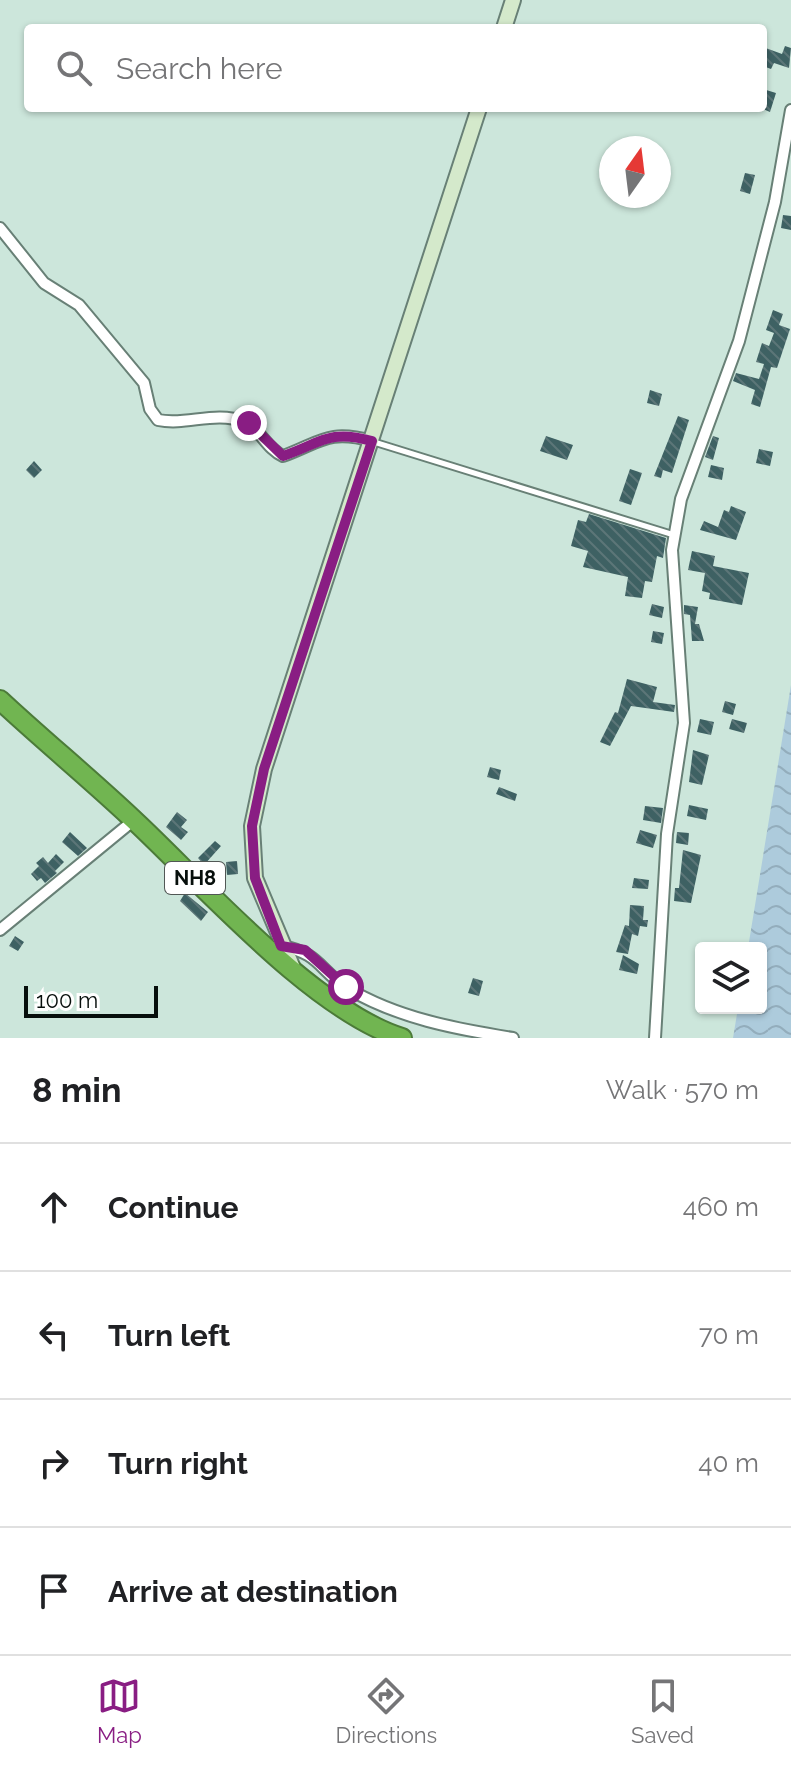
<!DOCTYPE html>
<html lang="en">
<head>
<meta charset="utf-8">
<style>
  body { margin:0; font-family:Raleway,sans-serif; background:#f2f2f2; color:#202124 }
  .controls { position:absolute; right:24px; bottom:24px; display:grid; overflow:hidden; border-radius:8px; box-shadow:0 2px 6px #0004 }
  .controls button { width:72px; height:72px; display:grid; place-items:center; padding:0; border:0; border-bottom:2px solid #e0e0e0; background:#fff; color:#202124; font:40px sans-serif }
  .compass { position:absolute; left:599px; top:136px; width:72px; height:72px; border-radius:50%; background:#fff; box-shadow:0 2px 6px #0004; rotate:14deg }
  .scale { position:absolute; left:24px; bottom:20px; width:134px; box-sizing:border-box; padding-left:8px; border:4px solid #070f0c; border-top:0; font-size:22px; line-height:28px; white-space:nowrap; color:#070f0c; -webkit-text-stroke:6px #fff; paint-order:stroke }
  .stop { position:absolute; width:24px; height:24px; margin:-18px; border:6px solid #891d83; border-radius:50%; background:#fff }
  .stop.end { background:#891d83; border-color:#fff; box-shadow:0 2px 8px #0008 }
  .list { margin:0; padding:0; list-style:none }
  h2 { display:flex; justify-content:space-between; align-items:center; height:104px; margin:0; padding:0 32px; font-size:34px }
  h2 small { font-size:26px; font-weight:400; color:#757577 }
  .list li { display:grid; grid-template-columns:52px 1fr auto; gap:24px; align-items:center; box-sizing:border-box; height:128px; padding:0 32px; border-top:2px solid #e0e0e0 }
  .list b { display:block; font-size:30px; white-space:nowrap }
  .list em { font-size:26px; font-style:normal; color:#757577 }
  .icon { flex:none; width:44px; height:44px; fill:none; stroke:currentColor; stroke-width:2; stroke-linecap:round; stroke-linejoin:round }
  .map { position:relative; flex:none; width:791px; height:1038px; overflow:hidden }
  .search { position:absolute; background:#fff; box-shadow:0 2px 6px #0004; left:24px; right:24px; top:24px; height:88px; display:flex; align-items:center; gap:20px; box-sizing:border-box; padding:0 28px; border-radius:8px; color:#757577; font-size:30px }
  .sheet { height:616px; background:#fff }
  nav { display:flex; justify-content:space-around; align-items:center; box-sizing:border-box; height:112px; border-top:2px solid #e0e0e0; background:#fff; font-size:22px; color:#757577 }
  nav a { display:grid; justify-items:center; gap:4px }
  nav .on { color:#891d83 }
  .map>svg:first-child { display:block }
  .water { fill:url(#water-waves) }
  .building { fill:url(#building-back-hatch) }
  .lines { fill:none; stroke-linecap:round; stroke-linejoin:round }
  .lane-casing { stroke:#688076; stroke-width:9 }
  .street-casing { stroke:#688076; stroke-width:14 }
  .secondary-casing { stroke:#688076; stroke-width:18 }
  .highway-casing { stroke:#4c7b39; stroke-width:22 }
  .lane { stroke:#fff; stroke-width:5 }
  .street { stroke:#fff; stroke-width:10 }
  .secondary { stroke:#d4e9cb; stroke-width:14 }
  .highway { stroke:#71b551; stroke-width:18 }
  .route { stroke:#891d83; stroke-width:10 }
  .labels { text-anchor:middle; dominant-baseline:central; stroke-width:8; stroke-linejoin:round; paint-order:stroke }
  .shield { fill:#fff; stroke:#515755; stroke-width:2 }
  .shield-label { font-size:20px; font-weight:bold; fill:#070f0c }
</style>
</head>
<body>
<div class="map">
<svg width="791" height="1038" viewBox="0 0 791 1038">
  <defs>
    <pattern id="water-waves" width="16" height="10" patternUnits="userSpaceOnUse" patternTransform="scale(2)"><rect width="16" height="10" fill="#adcbdc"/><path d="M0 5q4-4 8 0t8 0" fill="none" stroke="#93adbc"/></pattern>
    <pattern id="building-back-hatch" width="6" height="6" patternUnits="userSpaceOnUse" patternTransform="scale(2)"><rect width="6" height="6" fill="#3e6163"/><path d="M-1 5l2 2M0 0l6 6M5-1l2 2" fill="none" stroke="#5c7678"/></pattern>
  </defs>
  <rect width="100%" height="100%" fill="#cce6db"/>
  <!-- water -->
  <path class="water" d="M791 685V1038H733L738 1008H761V948H748Z"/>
  <!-- building -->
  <path class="building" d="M785 46 791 48 789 68 774 63 771 69 763 66 766 55 763 47 782 54Z
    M763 89 776 93 770 112 763 109Z
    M745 173 755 175 750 194 740 191Z
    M783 215 791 216V230L781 228Z
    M773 310 783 314 779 325 790 329 777 368 771 367 760 407 751 404 755 390 733 381 736 373 759 379 764 364 756 362 762 343 769 346 774 333 766 330Z
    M650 390 662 394 659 406 647 403Z
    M678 416 689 420 672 473 663 470 661 478 654 476Z
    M546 436 573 445 567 460 540 451Z
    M713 436 719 438 713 460 705 457Z
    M759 449 773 452 770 466 756 463Z
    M34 461 42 470 34 478 26 470Z
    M711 465 724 468 722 480 708 477Z
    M630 469 642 473 631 505 619 501Z
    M731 506 746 512 736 540 700 530 704 521 718 527 724 510 729 512Z
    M589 514 666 538 663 558 657 556 652 582 645 581 642 598 625 596 628 577 583 567 588 551 571 546 578 520 586 522Z
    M692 551 715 556 713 566 749 573 742 605 709 599 710 593 702 591 705 573 688 570Z
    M652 604 664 607 662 618 649 615Z
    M684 605 698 607 695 624H699L704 641H692L690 615 684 614Z
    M653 631 664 633 662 644 651 642Z
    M627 679 657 687 653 702 675 705 674 712 631 706 610 746 600 742 615 712 618 713Z
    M725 701 736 704 733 715 722 712Z
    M700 719 714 722 711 735 697 732Z
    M732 719 747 723 744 733 729 729Z
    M693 750 709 755 702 785 689 782Z
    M490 767 501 770 499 780 487 777Z
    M499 787 517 794 515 801 496 794Z
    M689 805 708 809 706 820 687 816Z
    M645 806 663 808 661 823 643 820Z
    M177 812 187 820 181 827 188 832 181 840 166 827Z
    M640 830 657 835 653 848 636 843Z
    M70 832 87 848 78 856 62 842Z
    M677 832 689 833 688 845 676 843Z
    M215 841 221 846 204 865 198 858Z
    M683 850 701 855 691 903 674 901 675 888H679Z
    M56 854 64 862 55 871 57 873 45 883 41 878 37 881 31 874 39 866 36 863 43 857 48 863Z
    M237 861 238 874 227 875 226 862Z
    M634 878 649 880 648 889 632 888Z
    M185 893 208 912 201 921 180 901Z
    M630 905 644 906 643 920H648L647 927 640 926 638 936 632 934 628 954 616 952 625 925 629 926Z
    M15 936 24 942 18 951 9 946Z
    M623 955 639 964 637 974 619 970Z
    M473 978 483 981 479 996 468 993Z"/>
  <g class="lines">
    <defs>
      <path id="lane" d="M374 442 674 535"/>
      <path id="street" d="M0 228 44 283 79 305 144 383 150 409 158 420C188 426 214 410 245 422 260 429 267 449 283 456 321 442 328 429 372 441
        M0 930 134 820
        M281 946C320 953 318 969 347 988 397 1018 456 1029 513 1038
        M655 1038 667 834 684 723 672 550 681 499 739 341 775 202 791 110"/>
      <path id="secondary" d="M504 28 513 0
        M293 968 255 878 252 826 264 769 479 108"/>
      <path id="highway" d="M0 700C45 742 93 781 137 823 205 887 315 1011 402 1038"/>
    </defs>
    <!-- lane casing -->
    <use href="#lane" class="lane-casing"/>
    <!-- street casing -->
    <use href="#street" class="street-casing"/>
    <!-- secondary casing -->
    <use href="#secondary" class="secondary-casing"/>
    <!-- highway casing -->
    <use href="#highway" class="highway-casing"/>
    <!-- lane -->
    <use href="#lane" class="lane"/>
    <!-- street -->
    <use href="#street" class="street"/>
    <!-- secondary -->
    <use href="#secondary" class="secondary"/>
    <!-- highway -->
    <use href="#highway" class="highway"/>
  </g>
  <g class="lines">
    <!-- route -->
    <path class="route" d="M249 423 283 456C321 443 328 429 372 441L264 769 252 826 255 878 281 946 305 950 346 987"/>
  </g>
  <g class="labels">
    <!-- shield labels -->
    <rect class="shield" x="165" y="862" width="60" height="32" rx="6"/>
    <g class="shield-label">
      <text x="195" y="878">NH8</text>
    </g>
  </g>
</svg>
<div class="controls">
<button><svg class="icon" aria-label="layers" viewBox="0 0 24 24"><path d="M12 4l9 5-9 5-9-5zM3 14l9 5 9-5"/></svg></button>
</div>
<svg class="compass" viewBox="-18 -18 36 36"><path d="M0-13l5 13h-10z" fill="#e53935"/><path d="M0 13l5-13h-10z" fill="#757577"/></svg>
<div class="scale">100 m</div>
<div class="stop" style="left:346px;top:987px"></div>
<div class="stop end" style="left:249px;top:423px"></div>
<div class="search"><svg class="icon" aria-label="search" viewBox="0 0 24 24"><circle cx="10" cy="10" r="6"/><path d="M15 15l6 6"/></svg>Search here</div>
</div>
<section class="sheet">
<h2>8 min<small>Walk · 570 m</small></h2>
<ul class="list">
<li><svg class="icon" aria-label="ahead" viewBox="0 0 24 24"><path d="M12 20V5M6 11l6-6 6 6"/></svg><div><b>Continue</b></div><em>460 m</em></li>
<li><svg class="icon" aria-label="left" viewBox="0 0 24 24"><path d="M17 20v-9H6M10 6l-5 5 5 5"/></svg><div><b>Turn left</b></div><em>70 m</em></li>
<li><svg class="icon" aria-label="right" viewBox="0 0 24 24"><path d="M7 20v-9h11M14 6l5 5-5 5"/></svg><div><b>Turn right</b></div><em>40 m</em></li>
<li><svg class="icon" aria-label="arrive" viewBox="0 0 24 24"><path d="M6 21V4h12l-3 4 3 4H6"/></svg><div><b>Arrive at destination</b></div></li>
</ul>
</section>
<nav>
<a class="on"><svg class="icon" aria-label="map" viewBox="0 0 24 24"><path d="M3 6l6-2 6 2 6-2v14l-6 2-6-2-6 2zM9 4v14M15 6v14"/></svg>Map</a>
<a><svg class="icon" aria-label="directions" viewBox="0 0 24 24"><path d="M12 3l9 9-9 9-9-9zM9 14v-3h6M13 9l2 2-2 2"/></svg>Directions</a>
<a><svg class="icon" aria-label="saved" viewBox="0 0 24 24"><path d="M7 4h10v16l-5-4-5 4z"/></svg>Saved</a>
</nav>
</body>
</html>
